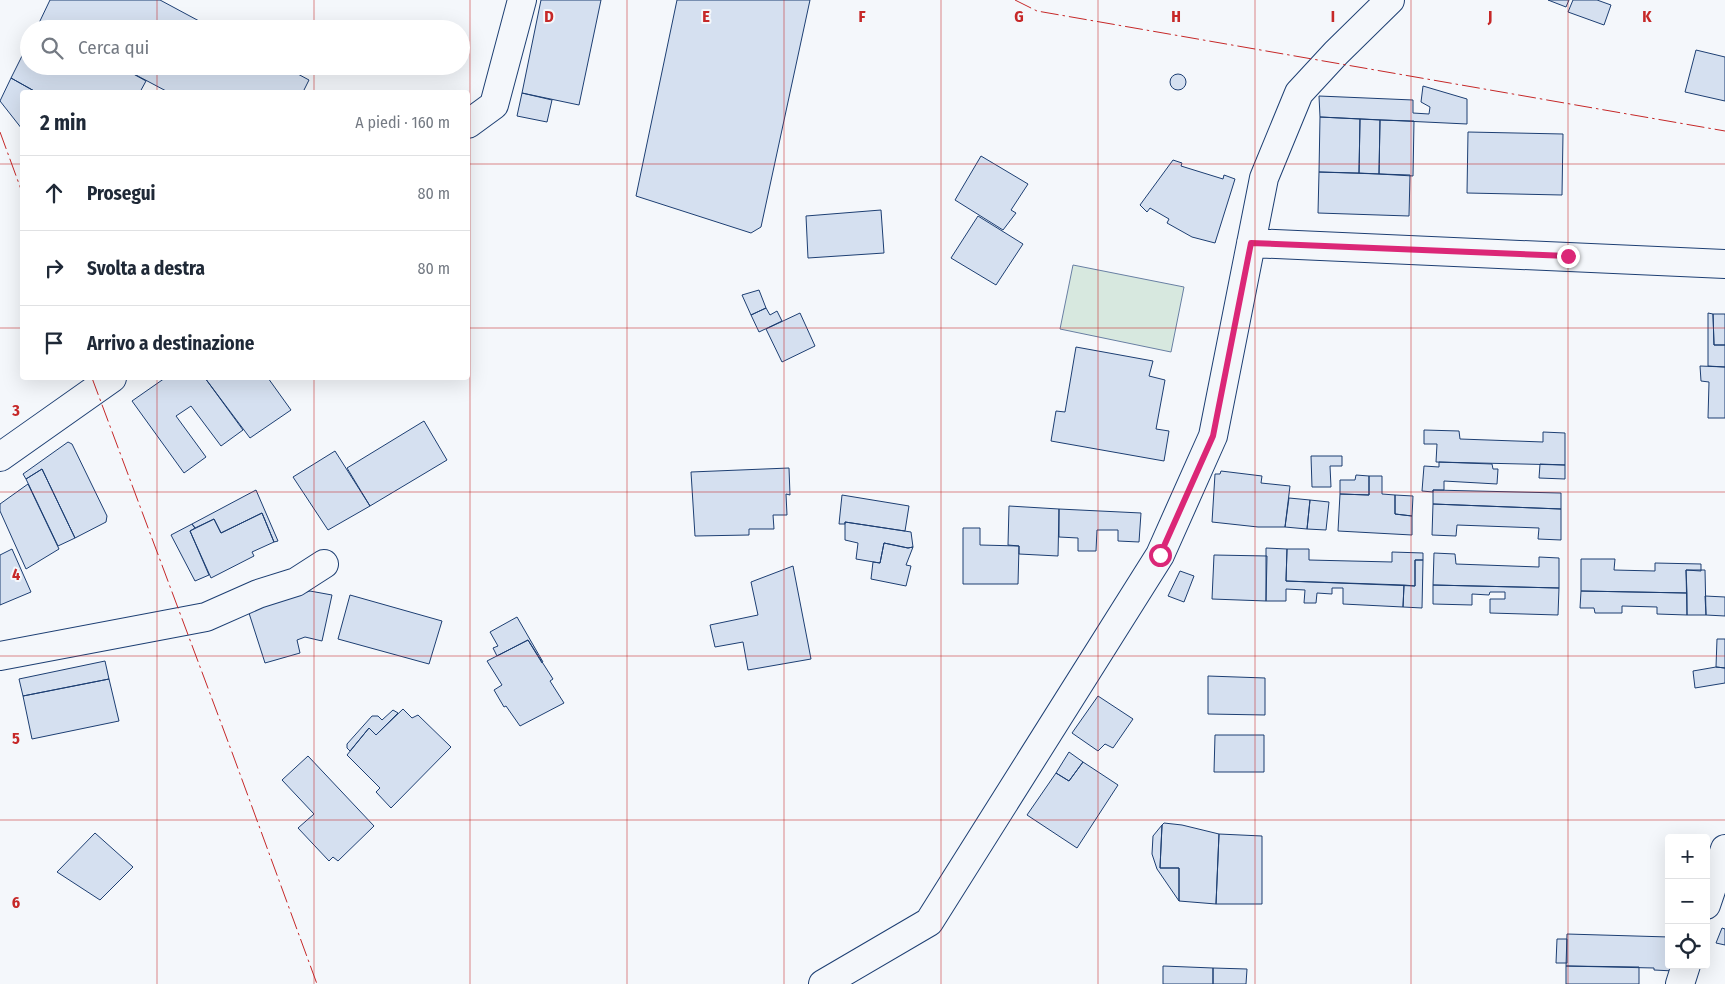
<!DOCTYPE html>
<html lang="it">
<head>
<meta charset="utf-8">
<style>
  body { margin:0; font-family:"Fira Sans Condensed",sans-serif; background:#f6f6f7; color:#1f2937 }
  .controls { position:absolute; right:15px; bottom:15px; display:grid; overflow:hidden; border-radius:5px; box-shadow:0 5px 20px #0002 }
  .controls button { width:45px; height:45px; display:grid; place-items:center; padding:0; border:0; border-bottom:1px solid #e0e1e3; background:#fff; color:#1f2937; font:25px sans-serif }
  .stop { position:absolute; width:15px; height:15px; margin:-11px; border:4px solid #db2777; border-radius:50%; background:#fff }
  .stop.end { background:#db2777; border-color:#fff; box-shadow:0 1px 5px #0008 }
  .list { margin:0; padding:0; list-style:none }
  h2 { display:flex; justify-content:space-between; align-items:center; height:65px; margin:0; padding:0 20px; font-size:21px }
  h2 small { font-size:16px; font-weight:400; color:#747a83 }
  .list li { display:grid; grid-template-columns:32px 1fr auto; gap:15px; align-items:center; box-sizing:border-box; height:75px; padding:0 20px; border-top:1px solid #e0e1e3 }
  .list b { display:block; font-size:19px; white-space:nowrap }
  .list em { font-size:16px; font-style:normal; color:#747a83 }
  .icon { flex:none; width:28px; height:28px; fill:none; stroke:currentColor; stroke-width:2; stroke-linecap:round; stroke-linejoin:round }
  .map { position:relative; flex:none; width:1725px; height:984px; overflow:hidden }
  .search { position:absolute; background:#fff; box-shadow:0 5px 20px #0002; left:20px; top:20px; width:450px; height:55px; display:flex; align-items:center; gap:12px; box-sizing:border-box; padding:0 18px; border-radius:28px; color:#747a83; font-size:19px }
  .panel { position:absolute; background:#fff; box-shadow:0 5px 20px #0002; left:20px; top:90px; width:450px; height:290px; border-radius:5px }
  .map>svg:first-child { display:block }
  .green { fill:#d7e8df; stroke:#687fa3 }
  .building { fill:#d5e0f0; stroke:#1d3f73 }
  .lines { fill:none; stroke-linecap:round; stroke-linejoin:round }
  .minor-casing { stroke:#1d3f73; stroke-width:30 }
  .minor { stroke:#f4f7fb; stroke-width:28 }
  .power { stroke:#c62828; stroke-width:1; stroke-dasharray:18 4 2.5 4; stroke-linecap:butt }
  .route { stroke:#db2777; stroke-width:6 }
  .grid { fill:none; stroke:#c62828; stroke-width:1; stroke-opacity:0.55 }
  .grid-label { font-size:16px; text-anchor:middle; font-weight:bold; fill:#c62828; stroke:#f4f7fb; stroke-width:4; stroke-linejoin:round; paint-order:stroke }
</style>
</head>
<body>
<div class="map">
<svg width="1725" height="984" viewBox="0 0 1725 984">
  <rect width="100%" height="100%" fill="#f4f7fb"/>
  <!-- green -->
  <path class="green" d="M1073 265 1184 287 1171 352 1060 329Z"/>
  <!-- building -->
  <path class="building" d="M50 0H160L214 29H50L39 23Z
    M541 0H601L579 105 522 93Z
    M677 0H810L761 227 751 233 636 196Z
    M1548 0H1569L1566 7Z
    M1573 0H1597L1611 5 1604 25 1568 12Z
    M39 23 50 29H36Z
    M29 42V66H119L146 81 140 92H36L11 78Z
    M1696 50 1725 57V101L1685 92Z
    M119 66H283L309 80 303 92H168Z
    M1170 82a8 8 0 1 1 16 0a8 8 0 1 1-16 0Z
    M11 78 36 92H22V129L0 101Z
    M1423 86 1467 99V124L1320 117 1319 96 1413 100V113L1429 114 1430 107 1421 102Z
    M522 93 552 100 547 122 517 116Z
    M1320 117 1360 119 1359 173 1319 172Z
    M1360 119 1380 120 1379 174 1359 173Z
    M1380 120 1414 121 1413 176 1379 174Z
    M1468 132 1563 134 1562 195 1467 193Z
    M981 156 1028 184 1011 210 1016 213 1003 230 955 200Z
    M1173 160 1182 163 1181 166 1223 179 1224 175 1235 179 1215 243 1192 237 1167 223 1169 219 1150 208 1147 212 1140 205Z
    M1319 172 1410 175 1409 216 1318 213Z
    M881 210 884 253 808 258 806 216Z
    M978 216 1023 244 996 285 951 258Z
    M759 290 766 308 751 315 742 295Z
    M766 308 770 315 777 311 782 321 759 332 751 315Z
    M800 313 815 346 782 362 766 329Z
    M1708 313 1713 314 1714 345H1725V367L1708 366Z
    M1713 314H1725V345H1714Z
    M1076 347 1153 361 1149 376 1165 380 1156 429 1169 431 1164 461 1051 441 1056 411 1065 412Z
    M1700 366 1725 367V418H1708L1709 382 1701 381Z
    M165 378H205L243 430 221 446 191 406 176 416 206 457 184 473 132 401Z
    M205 378H268L291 410 250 438Z
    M424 421 447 460 370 506 347 468Z
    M1424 430 1459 431 1460 439 1543 442V432L1565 433V465L1436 462 1437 444H1424Z
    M68 442 72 444 107 516 106 522 75 538 42 469 26 479 23 474Z
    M335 451 370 506 328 530 293 477Z
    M1311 456H1342V466H1330L1331 487H1312Z
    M1439 462 1492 464 1493 469H1498L1497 484 1444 481V490H1433V492L1422 491 1424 466 1439 467Z
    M1540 464 1565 465V479L1539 478Z
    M789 468 790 495 786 494 787 515H773L774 529H749V535L695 536 691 472Z
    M42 469 75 538 58 546 26 479Z
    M1221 471 1262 476 1261 483 1290 486 1285 527H1258L1212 522 1215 474H1220Z
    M1356 475 1369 476V495L1340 494V480H1355Z
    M1369 476H1382V494L1395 495V514L1412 516V535L1338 531 1340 494 1369 495Z
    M28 484 59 549 26 569 0 511V504Z
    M256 490 278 541 274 542 262 513 221 533 214 519 195 528 192 524Z
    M1433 490 1561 493V509L1433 504Z
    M842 495 909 506 905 531 845 522V524H839Z
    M1395 495 1413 496 1412 516 1395 514Z
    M1289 498 1310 500 1307 529 1285 527Z
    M1310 500 1329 502 1326 530 1307 529Z
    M1433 504 1561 509V540L1538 539 1539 528 1457 525 1456 536 1432 535Z
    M1009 506 1059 509 1058 556 1019 554V546L1008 545Z
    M1059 509 1141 513 1139 542 1118 541V530H1097L1096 551H1078V538L1059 537Z
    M262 513 274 542 252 552 254 556 211 578 190 531 214 519 221 533Z
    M845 522 911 532 913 547 908 548 884 543 880 563 856 559 858 543 845 540Z
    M192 524 195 528 190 531 209 575 195 581 171 535Z
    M963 528H980V545L1019 546 1018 584H963Z
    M884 543 908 548 913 547 906 565 911 566 906 586 871 579 873 562 880 563Z
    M1266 548 1287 549 1286 581 1404 585 1403 607 1343 604V588H1332V594L1317 593 1316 603H1304L1305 590 1286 589V601H1266Z
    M12 549 31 592 0 605V555Z
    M1287 549H1309V560L1392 562V552L1423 553V560H1415V586L1286 581Z
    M1434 553 1455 554 1456 564 1539 567V557L1559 558V588L1433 585Z
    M1214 555 1267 556 1266 601 1212 599Z
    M1581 559H1615L1614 570 1655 571V563L1701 564V571L1686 570 1687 593 1581 591Z
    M1415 560H1423L1422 608 1403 607 1404 585 1415 586Z
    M793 566 811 659 748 670 743 642 715 647 710 625 758 615 751 582Z
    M1686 570H1705L1706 615H1687Z
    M1180 571 1194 576 1184 602 1168 596Z
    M1433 585 1559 588 1558 615 1490 613V599H1505V592H1490L1489 595 1472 594V605L1433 604Z
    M310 591 332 595 322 641 305 637 297 640 300 653 265 663 248 610Z
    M1581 591 1687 593V615L1657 614V607L1622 606V613H1595L1594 608H1580Z
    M350 595 442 621 429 664 338 639Z
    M1705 596 1725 597V616L1706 615Z
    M517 617 543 662 542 663 528 640 497 656 493 648 498 646 490 632Z
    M1717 639H1725V668L1716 667Z
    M528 640 553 679 550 681 564 703 520 726 506 706 504 707 494 690 502 685 487 661Z
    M105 661 109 679 23 696 19 679Z
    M1716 667 1725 668V683L1695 688 1693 671Z
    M1208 676 1265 678V715L1208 714Z
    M109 679 119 721 32 739 23 696Z
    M1098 696 1133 719 1113 748 1105 744 1098 751 1072 733Z
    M403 709 412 718 418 715 451 747 391 808 376 792 380 788 347 755 369 728 376 735Z
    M393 710 398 713 376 735 369 728 350 751 347 748V744L372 716H378L382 720Z
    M1215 735H1264V772H1214Z
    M1069 752 1083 762 1069 781 1056 773Z
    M308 756 374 826 338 861 333 857 329 861 298 828 314 814 282 780Z
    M1083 762 1118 785 1077 848 1027 815 1056 773 1069 781Z
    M1164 823 1182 825 1219 834 1216 904 1179 901V868H1160L1162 825Z
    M1162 825 1160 868H1179V901L1157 869 1152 854 1153 836Z
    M95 833 133 867 100 900 57 872Z
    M1219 834 1262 836V904H1216Z
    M1722 928 1725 929V945L1716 943Z
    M1567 934 1669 937V965H1674V971L1654 970V968L1566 966Z
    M1557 939H1567V963H1556Z
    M1163 966 1213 968V984H1163Z
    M1566 966 1639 967V984H1566Z
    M1213 968 1247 969 1246 984H1213Z"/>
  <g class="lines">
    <defs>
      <path id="minor" d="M468 124 494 105 522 0
        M1251 243 1725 264
        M0 457 112 378
        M0 656 206 617 258 594 296 582 324 564
        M1706 905 1725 849
        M823 984 929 922 1160 555 1213 436 1264 178 1299 93 1336 53 1390 0
        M1680 984 1686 965"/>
    </defs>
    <!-- minor casing -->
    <use href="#minor" class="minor-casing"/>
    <!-- minor -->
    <use href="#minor" class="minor"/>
    <!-- power -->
    <path class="power" d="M1015 0 1037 11 1725 131
      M0 132 22 192
      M92 378 233 755 317 984"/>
  </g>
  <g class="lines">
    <!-- route -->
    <path class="route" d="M1160 555 1213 436 1251 243 1568 256"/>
  </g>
  <!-- grid -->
  <path class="grid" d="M157 0V29M314 0V29M470 0V984M627 0V984M784 0V984M941 0V984M1098 0V984M1255 0V984M1411 0V984M1568 0V984M157 66V92M314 66V92M0 164H22M468 164H1725M0 328H22M468 328H1725M157 378V984M314 378V984M0 492H1725M0 656H1725M0 820H1725"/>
  <g class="grid-label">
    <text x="549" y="22">D</text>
    <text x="706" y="22">E</text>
    <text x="862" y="22">F</text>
    <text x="1019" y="22">G</text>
    <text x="1176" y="22">H</text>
    <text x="1333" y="22">I</text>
    <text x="1490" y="22">J</text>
    <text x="1647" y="22">K</text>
    <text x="16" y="416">3</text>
    <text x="16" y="580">4</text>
    <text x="16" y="744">5</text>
    <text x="16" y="908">6</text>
  </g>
</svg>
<div class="controls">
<button>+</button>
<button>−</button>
<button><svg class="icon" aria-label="locate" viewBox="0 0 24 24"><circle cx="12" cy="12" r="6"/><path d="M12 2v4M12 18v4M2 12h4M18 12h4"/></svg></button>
</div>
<div class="stop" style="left:1160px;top:555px"></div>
<div class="stop end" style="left:1568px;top:256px"></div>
<div class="search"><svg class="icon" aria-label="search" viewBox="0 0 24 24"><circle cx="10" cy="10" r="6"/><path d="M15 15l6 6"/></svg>Cerca qui</div>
<section class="panel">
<h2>2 min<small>A piedi · 160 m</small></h2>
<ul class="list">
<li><svg class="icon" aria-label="ahead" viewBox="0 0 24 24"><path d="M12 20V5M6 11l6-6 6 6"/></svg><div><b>Prosegui</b></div><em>80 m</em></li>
<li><svg class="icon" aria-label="right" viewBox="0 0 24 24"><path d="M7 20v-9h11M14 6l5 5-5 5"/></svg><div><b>Svolta a destra</b></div><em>80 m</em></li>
<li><svg class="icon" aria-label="arrive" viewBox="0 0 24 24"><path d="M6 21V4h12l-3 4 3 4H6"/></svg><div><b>Arrivo a destinazione</b></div></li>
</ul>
</section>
</div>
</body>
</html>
